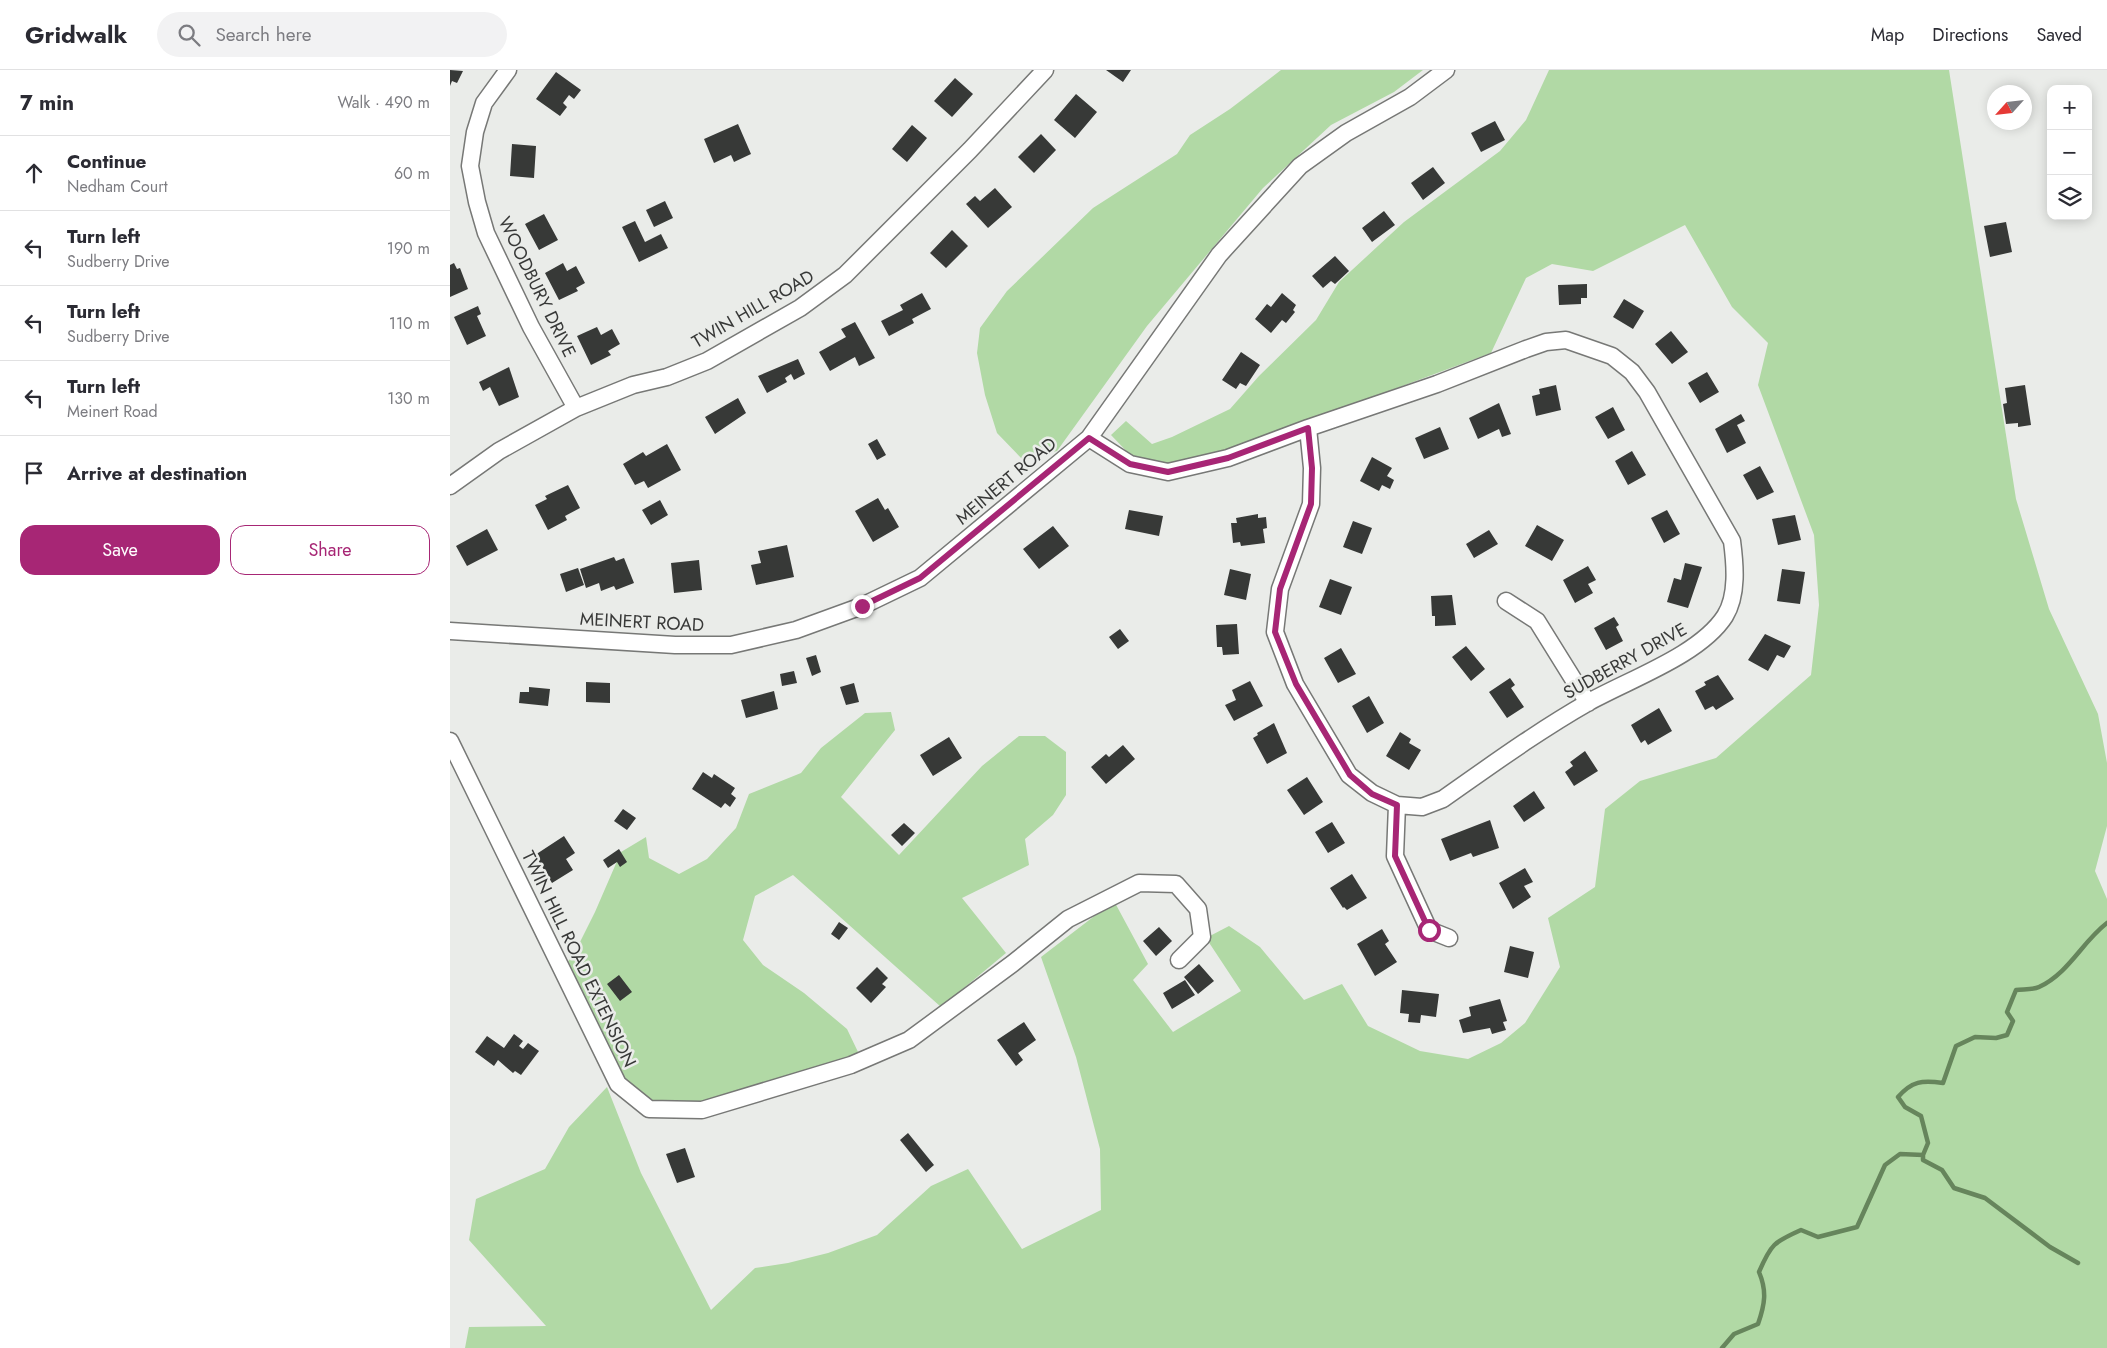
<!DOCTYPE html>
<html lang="en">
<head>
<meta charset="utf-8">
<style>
  body { margin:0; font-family:Jost,sans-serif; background:#f2f2f3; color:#2b2b33 }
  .controls { position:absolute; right:15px; top:15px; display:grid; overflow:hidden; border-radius:10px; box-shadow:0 2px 12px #0003 }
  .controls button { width:45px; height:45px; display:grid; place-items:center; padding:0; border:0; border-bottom:1px solid #e1e1e2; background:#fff; color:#2b2b33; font:25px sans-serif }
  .compass { position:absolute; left:1537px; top:15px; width:45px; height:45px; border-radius:50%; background:#fff; box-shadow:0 2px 12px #0003; rotate:243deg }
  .stop { position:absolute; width:15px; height:15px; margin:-11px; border:4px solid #a72675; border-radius:50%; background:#fff }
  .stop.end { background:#a72675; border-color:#fff; box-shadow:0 1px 5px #0008 }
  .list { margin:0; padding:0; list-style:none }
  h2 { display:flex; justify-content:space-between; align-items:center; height:65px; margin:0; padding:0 20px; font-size:21px }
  h2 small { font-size:16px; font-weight:400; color:#7c7c81 }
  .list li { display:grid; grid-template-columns:32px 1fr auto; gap:15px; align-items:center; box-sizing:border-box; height:75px; padding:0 20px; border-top:1px solid #e1e1e2 }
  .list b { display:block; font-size:19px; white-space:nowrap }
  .list p { margin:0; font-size:16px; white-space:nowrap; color:#7c7c81 }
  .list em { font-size:16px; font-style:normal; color:#7c7c81 }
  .actions { display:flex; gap:10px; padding:15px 20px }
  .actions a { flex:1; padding:11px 0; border:1px solid #a72675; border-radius:15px; text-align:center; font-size:18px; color:#a72675 }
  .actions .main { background:#a72675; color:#fff }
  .icon { flex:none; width:28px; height:28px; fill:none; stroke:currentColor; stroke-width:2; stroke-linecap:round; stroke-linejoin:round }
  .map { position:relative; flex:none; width:1657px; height:1278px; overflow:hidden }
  header { display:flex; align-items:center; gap:30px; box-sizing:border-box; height:70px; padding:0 25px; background:#fff; border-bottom:1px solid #e1e1e2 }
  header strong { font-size:24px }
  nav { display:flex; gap:28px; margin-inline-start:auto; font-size:18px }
  .search { width:350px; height:45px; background:#f2f2f3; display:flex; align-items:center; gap:12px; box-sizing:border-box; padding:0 18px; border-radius:28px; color:#7c7c81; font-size:19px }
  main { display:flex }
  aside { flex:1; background:#fff }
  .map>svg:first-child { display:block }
  .green { fill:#b1d9a5 }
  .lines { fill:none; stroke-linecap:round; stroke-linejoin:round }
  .stream { stroke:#66855c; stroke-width:4.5 }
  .building { fill:#373937 }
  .minor-casing { stroke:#777876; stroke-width:19 }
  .minor { stroke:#fff; stroke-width:16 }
  .route { stroke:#a72675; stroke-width:6 }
  .labels { text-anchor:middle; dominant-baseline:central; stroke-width:5; stroke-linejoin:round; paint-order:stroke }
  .street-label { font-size:18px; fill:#383938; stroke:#eaece9 }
</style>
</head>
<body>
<header>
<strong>Gridwalk</strong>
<div class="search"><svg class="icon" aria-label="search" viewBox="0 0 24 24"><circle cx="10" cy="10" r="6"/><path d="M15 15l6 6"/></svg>Search here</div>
<nav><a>Map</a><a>Directions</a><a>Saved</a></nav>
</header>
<main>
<aside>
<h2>7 min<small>Walk · 490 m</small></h2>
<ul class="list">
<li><svg class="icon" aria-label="ahead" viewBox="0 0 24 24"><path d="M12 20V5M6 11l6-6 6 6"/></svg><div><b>Continue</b><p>Nedham Court</p></div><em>60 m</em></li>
<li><svg class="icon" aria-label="left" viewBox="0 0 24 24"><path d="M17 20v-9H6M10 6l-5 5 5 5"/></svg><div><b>Turn left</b><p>Sudberry Drive</p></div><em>190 m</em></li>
<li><svg class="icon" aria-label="left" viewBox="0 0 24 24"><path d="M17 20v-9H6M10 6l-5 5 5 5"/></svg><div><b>Turn left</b><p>Sudberry Drive</p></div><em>110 m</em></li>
<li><svg class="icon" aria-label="left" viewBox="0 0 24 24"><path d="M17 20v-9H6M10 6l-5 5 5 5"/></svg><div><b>Turn left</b><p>Meinert Road</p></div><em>130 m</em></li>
<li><svg class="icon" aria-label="arrive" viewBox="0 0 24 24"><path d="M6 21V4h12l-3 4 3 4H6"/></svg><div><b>Arrive at destination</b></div></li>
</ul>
<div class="actions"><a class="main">Save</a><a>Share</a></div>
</aside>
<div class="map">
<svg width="1657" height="1278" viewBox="0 0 1657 1278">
  <rect width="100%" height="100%" fill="#eaece9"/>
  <!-- green -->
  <path class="green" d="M831 0H973L944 22 881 55 813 118 697 256 607 381 573 390 547 363 535 325 527 283 530 258 557 221 643 138 727 84 740 65 780 39Z
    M1099 0H1499L1566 429 1599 539 1648 644 1657 693V756L1645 801 1657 829V1278H15L19 1257 96 1256 19 1170 26 1129 95 1099 119 1057 157 1017 191 1103 261 1240 305 1198 338 1193 378 1183 427 1165 481 1116 518 1099 572 1179 651 1140 650 1079 626 987 591 887 664 831 698 894 683 910 723 962 791 921 756 868 779 856 810 877 854 930 892 914 918 956 970 981 1018 989 1051 973 1075 953 1110 897 1098 848 1145 817 1155 739 1190 711 1266 688 1361 605 1369 535 1364 465 1308 315 1318 273 1282 237 1235 155 1143 201 1102 194 1076 208 1041 283 772 383 713 396 683 388 661 365 676 351 702 374 722 367 780 339 809 306 866 250 889 212 954 152 1050 81 1076 50Z
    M441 642 445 660 391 727 449 785 532 696 569 666H595L616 682V725L603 745 575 769 579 795 512 828 556 883 491 937 343 805 305 826 293 870 313 895 354 923 397 959 409 984 246 1033 197 1032 172 1010 115 895 124 884 145 842 171 782 196 767 199 788 229 804 257 789 286 758 299 724 351 703 371 678 415 643Z"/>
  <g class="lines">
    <!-- stream -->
    <path class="stream" d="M1473 1085V1090L1492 1100 1504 1118 1535 1128 1600 1177 1628 1193
      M1272 1278 1284 1264 1308 1254C1315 1234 1317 1221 1309 1202 1321 1174 1324 1172 1351 1160L1368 1167 1407 1157 1435 1095 1450 1084 1473 1085 1478 1073 1471 1046 1455 1037 1448 1027C1462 1011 1472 1010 1493 1013L1506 976 1525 967 1546 968 1557 965 1563 951 1557 942 1566 920C1573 919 1583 920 1589 917 1619 903 1632 872 1657 853"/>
  </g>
  <!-- building -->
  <path class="building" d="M0 0 13 1 7 13 2 11 0 16Z
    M656 0H681L673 12Z
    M106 2 131 20 124 29 119 25 113 33 117 37 110 46 86 29Z
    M505 8 523 24 502 47 484 31Z
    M626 24 647 42 625 68 604 50Z
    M1045 51 1055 70 1031 82 1021 63Z
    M288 54 301 84 284 92 281 85 264 93 254 69Z
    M462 55 477 68 457 92 442 79Z
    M591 64 606 80 584 103 568 87Z
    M62 74 86 76 84 108 60 106Z
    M983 97 995 113 973 130 961 113Z
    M545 118 562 137 538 158 516 134 525 126 530 131Z
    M215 131 223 148 204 157 196 140Z
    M934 141 945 155 922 172 912 158Z
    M94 144 108 170 89 180 75 154Z
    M185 151 195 172 211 164 218 178 189 192 172 157Z
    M1556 152 1562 182 1540 187 1534 156Z
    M502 160 518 176 496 198 480 183Z
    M885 186 899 201 885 214 881 211 873 218 862 206Z
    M4 193 7 199 10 198 18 219 0 227V195Z
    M113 193 117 201 126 196 135 213 126 218 128 221 109 230 95 203Z
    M1137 214V228H1131V234L1109 235 1108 215Z
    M472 223 481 239 462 249 464 253 439 266 431 251 453 240 450 235Z
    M832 223 846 235 843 240 845 242 836 253 832 250 821 263 805 249 817 234 821 237Z
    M1174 229 1194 241 1183 259 1163 247Z
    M28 236 31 244 27 246 36 266 17 275 4 247Z
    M405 252 425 288 409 296 405 287 380 301 369 282 396 267 391 259Z
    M147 257 151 265 162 259 170 274 158 281 161 285 141 295 127 266Z
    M1221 261 1238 282 1222 294 1205 274Z
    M791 282 810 295 796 316 790 313 786 319 772 310Z
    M348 289 355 304 344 310 341 304 335 308 337 312 317 323 308 306Z
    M59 297 69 327 49 336 40 317 33 321 29 312Z
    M1257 302 1269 322 1250 333 1238 313Z
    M1106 315 1111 340 1086 346 1082 326 1090 324 1089 319Z
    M1575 315 1581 355 1568 357V353L1556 354 1553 334 1557 333 1555 318Z
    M288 328 296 343 265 364 255 347Z
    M1049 333 1061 364 1052 367 1049 359 1028 369 1019 348Z
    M1163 337 1175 360 1158 369 1145 347Z
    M1291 344 1295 351 1287 355 1296 373 1277 383 1265 359Z
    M990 357 999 379 974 389 965 368Z
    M427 369 436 385 427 390 418 374Z
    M217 374 231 400 198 418 194 411 185 415 173 394 193 382 196 386Z
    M1182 381 1196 405 1178 415 1165 391Z
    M922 387 942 398 937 406 944 410 940 419 932 415 929 421 910 411Z
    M1310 396 1324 422 1307 430 1293 405Z
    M118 415 130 438 115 446 117 450 98 460 85 435 97 429 95 426Z
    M428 428 435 440 438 438 449 457 423 472 405 441Z
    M210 430 218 445 201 455 192 440Z
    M679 440 713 446 709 466 675 459Z
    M1217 440 1230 464 1214 473 1201 448Z
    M808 444V448L816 447 817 458 813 459 815 473 791 476 790 472 783 473 781 453H787L786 448Z
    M1345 445 1351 470 1328 475 1322 449Z
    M903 451 922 458 912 484 893 477Z
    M1087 455 1114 470 1102 491 1075 476Z
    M603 456 619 476 589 499 573 479Z
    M37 459 48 480 17 496 6 476Z
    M1039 460 1048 474 1024 488 1016 474Z
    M337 475 344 507 306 515 301 495 311 493 308 481Z
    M164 487 166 491 174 488 184 513 166 520 164 516 151 521 149 513 136 518 130 499Z
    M249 490 252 520 224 523 221 493Z
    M1235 493 1252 497 1238 538 1217 532 1224 508 1231 510Z
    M1138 496 1146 510 1138 514 1143 523 1125 533 1113 510Z
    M128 498 134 515 116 522 110 504Z
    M780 499 801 504 796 530 774 525Z
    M1332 499 1355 502 1350 534 1327 531Z
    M880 509 902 517 891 545 869 537Z
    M1002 525 1006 555 985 556V546H982L981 526Z
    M1164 547 1169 555 1166 557 1173 571 1156 580 1144 558Z
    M787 554 789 584 773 585 772 577H767L766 555Z
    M670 559 679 571 668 579 659 567Z
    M1315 564 1341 576 1334 588 1327 585 1318 601 1298 590Z
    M1016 576 1035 599 1021 611 1002 587Z
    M891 578 906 604 888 613 874 588Z
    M366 585 371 602 362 606 356 588Z
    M344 601 347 613 332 616 330 604Z
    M1268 605 1284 629 1266 640 1263 636 1255 640 1245 621 1256 615 1254 612Z
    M1060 608 1065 615 1061 618 1074 637 1057 648 1039 622Z
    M800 611 813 636 784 651 775 635 786 630 782 620Z
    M136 612 160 613V633L136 632Z
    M404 613 409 632 396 635 390 617Z
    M79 617 100 619 98 636 69 633 70 622H79Z
    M324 621 328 639 296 648 291 630Z
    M919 626 934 653 917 663 902 636Z
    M1209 638 1222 661 1198 675 1195 670 1191 673 1181 655Z
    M824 653 837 683 817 694 803 668 808 665 807 663Z
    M950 662 961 669 959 673 971 680 959 700 936 686Z
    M499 667 512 688 483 706 470 685Z
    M673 675 685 689 656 714 641 697 656 684 659 687Z
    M1135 681 1148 701 1124 716 1115 702 1123 696 1120 692Z
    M253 702 262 708 264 704 285 718 281 724 286 728 280 737 275 733 271 738 242 719Z
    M857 707 873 732 854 745 837 720Z
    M1084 721 1095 738 1074 752 1063 736Z
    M173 739 186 748 177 760 164 751Z
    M1040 750 1049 778 1023 787 1021 783 1000 791 991 769Z
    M882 752 895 773 878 783 865 762Z
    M454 753 465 763 452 776 441 765Z
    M114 766 125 783 116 789 123 800 102 813 85 785Z
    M169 779 177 792 170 797 167 792 158 798 153 790Z
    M1075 798 1083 812 1074 816 1081 827 1063 839 1049 813Z
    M902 804 917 828 897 840 894 837 893 838 880 818Z
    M389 852 398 858 389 870 381 864Z
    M709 857 722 871 706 886 693 871Z
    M932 859 939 871 935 874 947 892 925 906 907 874Z
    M1060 876 1084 882 1078 908 1054 902Z
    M749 894 764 911 748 924 734 907Z
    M427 897 438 908 432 914 436 917 421 933 406 918Z
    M169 905 182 922 170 931 157 914Z
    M735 910 745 925 722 939 713 923Z
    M952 920 989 924 986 947 971 945 970 953 958 952 959 944 950 943Z
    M1050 929 1057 951 1053 952 1056 960 1042 964 1040 958 1013 963 1009 950 1021 946 1019 937Z
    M574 952 586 970 568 983 573 990 566 996 547 970Z
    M64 964 73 971 69 976 73 979 78 973 89 981 71 1005 65 1001 63 1003 48 990 44 996 25 982 37 966 54 978Z
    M458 1063 484 1095 476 1102 450 1070Z
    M235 1078 245 1107 227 1113 216 1084Z"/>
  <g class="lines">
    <defs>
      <path id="minor" d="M58 0 34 33 25 62 20 96 27 132 36 163 81 257 126 338
        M639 368 680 394 718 402 778 388 858 358 862 398 861 434 830 519 825 562 845 614 899 705 922 723 947 735 972 737 993 729C1040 696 1088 661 1139 632 1180 609 1250 585 1275 546 1288 525 1285 494 1282 471L1197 322 1182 302 1162 286 1116 270 1096 272 1076 279 987 314 858 358
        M0 416 49 381 126 338 183 315 217 307 257 291 350 238 395 205 520 80 595 0
        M1056 531 1087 551 1138 633
        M0 561 225 575H281L346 560 412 536 470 508 639 368 769 185 850 96 896 63 960 27 996 0
        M0 671 168 1014 199 1039 252 1040 401 995 459 970 562 894 618 849 689 813 726 814 748 839 752 867 729 890
        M947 735 945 786 979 860 999 868"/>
    </defs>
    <!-- minor casing -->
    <use href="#minor" class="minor-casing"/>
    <!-- minor -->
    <use href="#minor" class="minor"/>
  </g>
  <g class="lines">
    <!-- route -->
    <path class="route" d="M412 536 470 508 639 368 680 394 718 402 778 388 858 358 862 398 861 434 830 519 825 562 846 614 900 705 922 724 947 735 945 786 979 860"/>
  </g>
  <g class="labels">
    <!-- street labels -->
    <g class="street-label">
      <text transform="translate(87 217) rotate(64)">WOODBURY DRIVE</text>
      <text transform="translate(303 239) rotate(-30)">TWIN HILL ROAD</text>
      <text transform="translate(556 411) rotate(-40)">MEINERT ROAD</text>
      <text transform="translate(192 552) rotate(3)">MEINERT ROAD</text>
      <text transform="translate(1175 591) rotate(-29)">SUDBERRY DRIVE</text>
      <text transform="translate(129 889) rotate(64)">TWIN HILL ROAD EXTENSION</text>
    </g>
  </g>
</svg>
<div class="controls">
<button>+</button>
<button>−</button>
<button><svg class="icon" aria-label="layers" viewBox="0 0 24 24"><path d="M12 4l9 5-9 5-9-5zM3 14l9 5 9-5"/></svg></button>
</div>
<svg class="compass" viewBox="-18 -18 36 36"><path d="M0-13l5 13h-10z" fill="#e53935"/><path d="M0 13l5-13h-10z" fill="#7c7c81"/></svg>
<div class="stop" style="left:979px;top:860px"></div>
<div class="stop end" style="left:412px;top:536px"></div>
</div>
</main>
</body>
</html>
